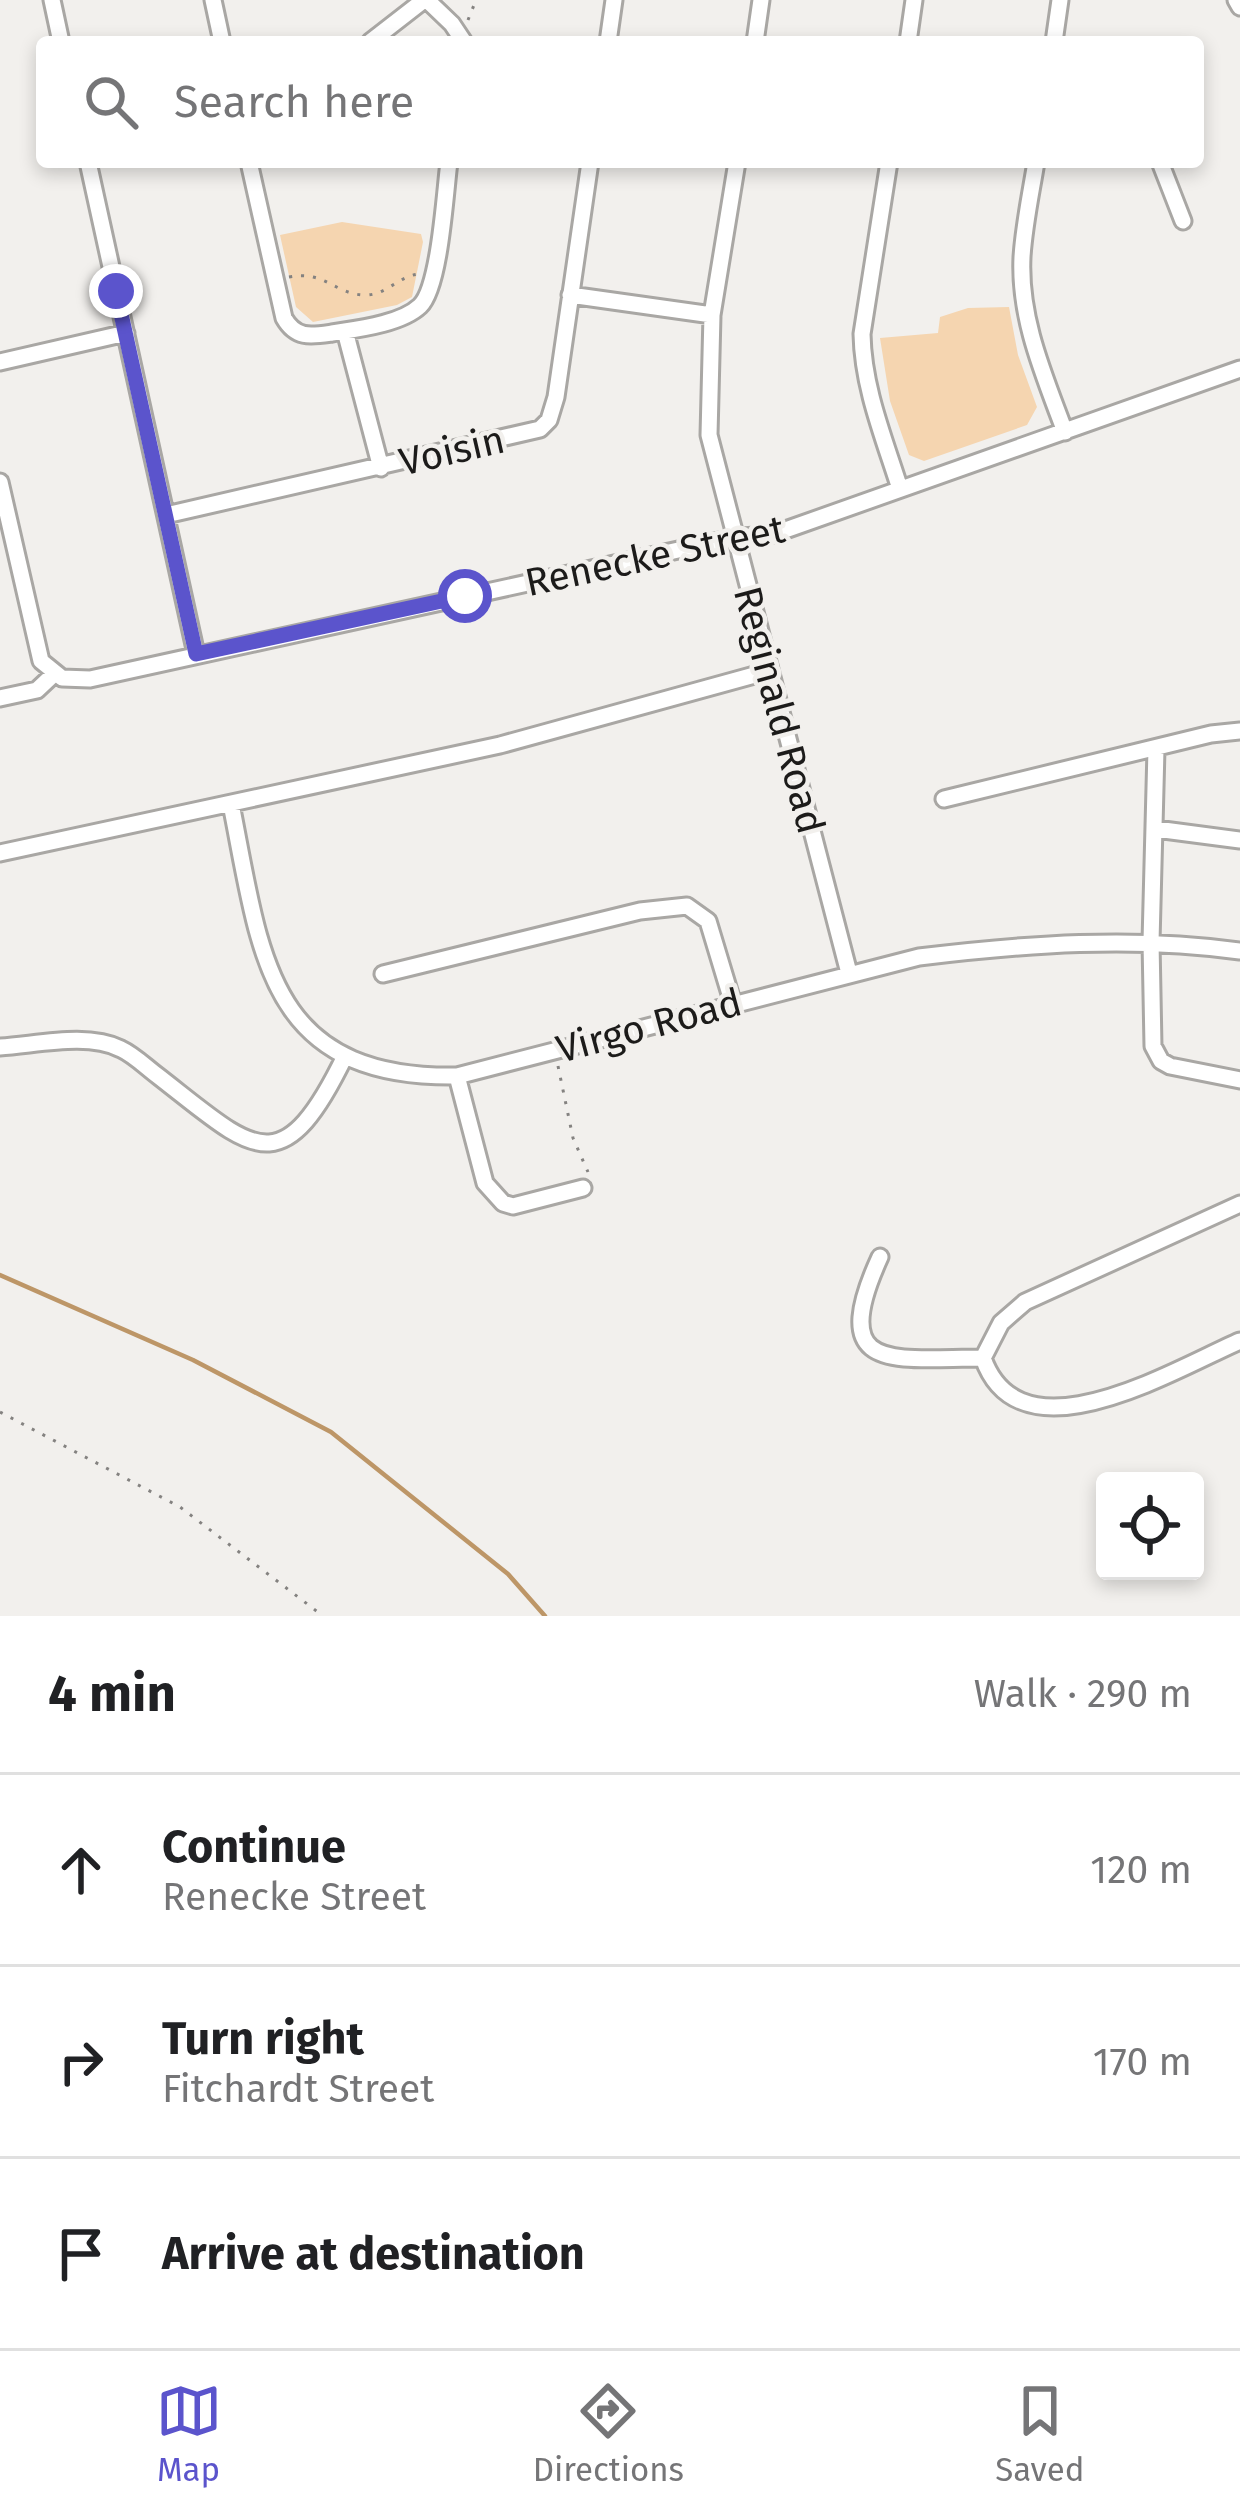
<!DOCTYPE html>
<html lang="en">
<head>
<meta charset="utf-8">
<style>
  body { margin:0; font-family:"Fira Sans",sans-serif; background:#f2f2f2; color:#202124 }
  .controls { position:absolute; right:36px; bottom:36px; display:grid; overflow:hidden; border-radius:12px; box-shadow:0 6px 18px #0003 }
  .controls button { width:108px; height:108px; display:grid; place-items:center; padding:0; border:0; border-bottom:3px solid #e0e0e0; background:#fff; color:#202124; font:60px sans-serif }
  .stop { position:absolute; width:36px; height:36px; margin:-27px; border:9px solid #5b54cc; border-radius:50%; background:#fff }
  .stop.end { background:#5b54cc; border-color:#fff; box-shadow:0 3px 12px #0008 }
  .list { margin:0; padding:0; list-style:none }
  h2 { display:flex; justify-content:space-between; align-items:center; height:156px; margin:0; padding:0 48px; font-size:51px }
  h2 small { font-size:39px; font-weight:400; color:#757577 }
  .list li { display:grid; grid-template-columns:78px 1fr auto; gap:36px; align-items:center; box-sizing:border-box; height:192px; padding:0 48px; border-top:3px solid #e0e0e0 }
  .list b { display:block; font-size:45px; white-space:nowrap }
  .list p { margin:0; font-size:39px; white-space:nowrap; color:#757577 }
  .list em { font-size:39px; font-style:normal; color:#757577 }
  .icon { flex:none; width:66px; height:66px; fill:none; stroke:currentColor; stroke-width:2; stroke-linecap:round; stroke-linejoin:round }
  .map { position:relative; flex:none; width:1240px; height:1616px; overflow:hidden }
  .search { position:absolute; background:#fff; box-shadow:0 6px 18px #0003; left:36px; right:36px; top:36px; height:132px; display:flex; align-items:center; gap:30px; box-sizing:border-box; padding:0 42px; border-radius:12px; color:#757577; font-size:45px }
  .sheet { height:732px; background:#fff }
  nav { display:flex; justify-content:space-around; align-items:center; box-sizing:border-box; height:168px; border-top:3px solid #e0e0e0; background:#fff; font-size:33px; color:#757577 }
  nav a { display:grid; justify-items:center; gap:6px }
  nav .on { color:#5b54cc }
  .map>svg:first-child { display:block }
  .green { fill:#f5d5b0 }
  .lines { fill:none; stroke-linecap:round; stroke-linejoin:round }
  .stream { stroke:#bd9667; stroke-width:4.5 }
  .minor-casing { stroke:#a9a7a4; stroke-width:21 }
  .path { stroke:#848280; stroke-width:3; stroke-dasharray:3 9; stroke-linecap:butt }
  .minor { stroke:#fff; stroke-width:15 }
  .route { stroke:#5b54cc; stroke-width:15 }
  .labels { text-anchor:middle; dominant-baseline:central; stroke-width:9; stroke-linejoin:round; paint-order:stroke }
  .street-label { font-size:39px; fill:#1c1b1a; stroke:#f2f0ed }
</style>
</head>
<body>
<div class="map">
<svg width="1240" height="1616" viewBox="0 0 1240 1616">
  <rect width="100%" height="100%" fill="#f2f0ed"/>
  <!-- green -->
  <path class="green" d="M342 222 421 234 423 242 412 297 397 305 313 322 296 307 280 235Z
    M1009 307 1018 355 1037 407 1027 425 924 461 909 455 890 401 880 338 938 333 940 317 968 308Z"/>
  <g class="lines">
    <!-- stream -->
    <path class="stream" d="M0 1275 193 1360 331 1432 508 1574 545 1616"/>
    <defs>
      <path id="minor" d="M52 0 61 42
        M213 0 222 42
        M427 0 452 24 464 42
        M1236 0 1240 7
        M370 42 424 0
        M608 42 614 0
        M755 42 761 0
        M908 42 914 0
        M1054 42 1060 0
        M88 162 196 654
        M249 162 284 318C296 339 311 336 332 333 357 329 401 324 420 306 440 287 445 192 449 162
        M737 162 712 315 709 435 849 973
        M889 162 862 334C863 388 884 438 900 489
        M1036 162C1031 193 1024 225 1022 257 1019 319 1044 375 1065 432
        M1160 162 1183 221
        M570 295 712 315
        M345 331 381 468
        M0 362 126 333
        M0 482 41 661 62 678 90 679 733 538 774 534 1240 369
        M166 515 540 429 549 420 556 397 590 162
        M0 698 37 690 54 674
        M1156 749 1151 942 1153 1046 1161 1061 1170 1066 1240 1080
        M944 799 1211 734 1240 731
        M231 804C261 954 266 1079 457 1076L919 957C1026 944 1133 936 1240 951
        M1156 829 1240 840
        M0 853 500 745 769 671
        M383 974 640 911 687 906 708 921 733 1004
        M0 1047C36 1045 87 1032 121 1049 134 1055 146 1067 158 1076 252 1149 281 1188 345 1056
        M457 1076 485 1183 503 1203 513 1206 583 1188
        M1240 1204 1025 1302 1001 1323 983 1358C1020 1464 1175 1369 1240 1341
        M880 1257C826 1375 894 1358 983 1358"/>
    </defs>
    <!-- minor casing -->
    <use href="#minor" class="minor-casing"/>
    <!-- path -->
    <path class="path" d="M468 20 476 0
      M289 277C325 270 334 294 364 295 386 296 398 276 419 274
      M558 1066 573 1138 588 1172
      M0 1412 180 1507 323 1616"/>
    <!-- minor -->
    <use href="#minor" class="minor"/>
  </g>
  <g class="lines">
    <!-- route -->
    <path class="route" d="M116 291 196 654 465 596"/>
  </g>
  <g class="labels">
    <!-- street labels -->
    <g class="street-label">
      <text transform="translate(452 451) rotate(-13)">Voisin</text>
      <text transform="translate(655 556) rotate(-12)">Renecke Street</text>
      <text transform="translate(779 710) rotate(75)">Reginald Road</text>
      <text transform="translate(649 1026) rotate(-15)">Virgo Road</text>
    </g>
  </g>
</svg>
<div class="controls">
<button><svg class="icon" aria-label="locate" viewBox="0 0 24 24"><circle cx="12" cy="12" r="6"/><path d="M12 2v4M12 18v4M2 12h4M18 12h4"/></svg></button>
</div>
<div class="stop" style="left:465px;top:596px"></div>
<div class="stop end" style="left:116px;top:291px"></div>
<div class="search"><svg class="icon" aria-label="search" viewBox="0 0 24 24"><circle cx="10" cy="10" r="6"/><path d="M15 15l6 6"/></svg>Search here</div>
</div>
<section class="sheet">
<h2>4 min<small>Walk · 290 m</small></h2>
<ul class="list">
<li><svg class="icon" aria-label="ahead" viewBox="0 0 24 24"><path d="M12 20V5M6 11l6-6 6 6"/></svg><div><b>Continue</b><p>Renecke Street</p></div><em>120 m</em></li>
<li><svg class="icon" aria-label="right" viewBox="0 0 24 24"><path d="M7 20v-9h11M14 6l5 5-5 5"/></svg><div><b>Turn right</b><p>Fitchardt Street</p></div><em>170 m</em></li>
<li><svg class="icon" aria-label="arrive" viewBox="0 0 24 24"><path d="M6 21V4h12l-3 4 3 4H6"/></svg><div><b>Arrive at destination</b></div></li>
</ul>
</section>
<nav>
<a class="on"><svg class="icon" aria-label="map" viewBox="0 0 24 24"><path d="M3 6l6-2 6 2 6-2v14l-6 2-6-2-6 2zM9 4v14M15 6v14"/></svg>Map</a>
<a><svg class="icon" aria-label="directions" viewBox="0 0 24 24"><path d="M12 3l9 9-9 9-9-9zM9 14v-3h6M13 9l2 2-2 2"/></svg>Directions</a>
<a><svg class="icon" aria-label="saved" viewBox="0 0 24 24"><path d="M7 4h10v16l-5-4-5 4z"/></svg>Saved</a>
</nav>
</body>
</html>
